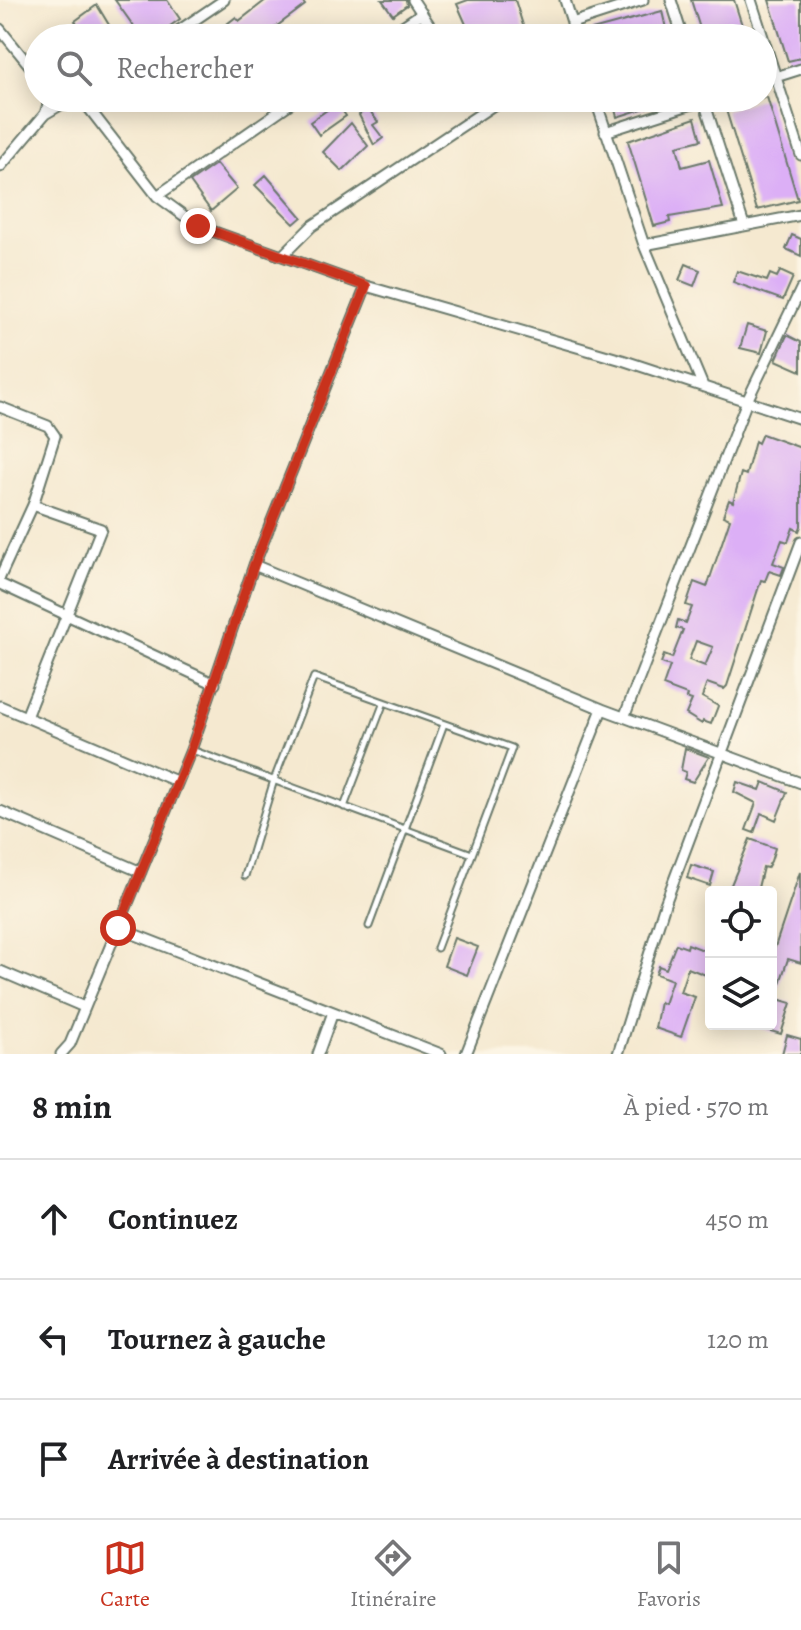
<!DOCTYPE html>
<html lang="fr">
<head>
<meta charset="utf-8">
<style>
  body { margin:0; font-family:Alegreya,serif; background:#f6f6f6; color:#202124 }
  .controls { position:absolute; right:24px; bottom:24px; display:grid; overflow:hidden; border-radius:8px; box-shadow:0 4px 20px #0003 }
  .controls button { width:72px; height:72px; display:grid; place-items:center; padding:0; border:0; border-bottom:2px solid #e0e0e0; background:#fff; color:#202124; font:40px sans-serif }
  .stop { position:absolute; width:24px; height:24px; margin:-18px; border:6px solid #c8321e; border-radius:50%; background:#fff }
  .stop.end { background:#c8321e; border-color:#fff; box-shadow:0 2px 8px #0008 }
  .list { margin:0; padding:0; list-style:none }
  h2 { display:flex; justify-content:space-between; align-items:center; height:104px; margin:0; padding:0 32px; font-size:34px }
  h2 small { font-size:26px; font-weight:400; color:#757577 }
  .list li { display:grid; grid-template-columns:52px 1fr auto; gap:24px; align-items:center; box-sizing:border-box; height:120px; padding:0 32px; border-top:2px solid #e0e0e0 }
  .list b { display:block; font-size:30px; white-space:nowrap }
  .list em { font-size:26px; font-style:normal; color:#757577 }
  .icon { flex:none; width:44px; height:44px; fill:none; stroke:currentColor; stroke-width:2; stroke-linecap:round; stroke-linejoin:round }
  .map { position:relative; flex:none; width:801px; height:1054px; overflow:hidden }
  .search { position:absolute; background:#fff; box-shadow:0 4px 20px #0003; left:24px; right:24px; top:24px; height:88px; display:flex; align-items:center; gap:20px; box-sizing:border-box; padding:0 28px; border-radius:44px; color:#757577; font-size:30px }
  .sheet { height:464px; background:#fff }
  nav { display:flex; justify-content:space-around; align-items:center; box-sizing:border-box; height:112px; border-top:2px solid #e0e0e0; background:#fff; font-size:22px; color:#757577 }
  nav a { display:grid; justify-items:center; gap:4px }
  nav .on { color:#c8321e }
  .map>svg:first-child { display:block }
  .building { fill:#dcaff6; fill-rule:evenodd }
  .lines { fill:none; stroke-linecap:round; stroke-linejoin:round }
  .service-casing { stroke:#6a796b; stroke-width:9 }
  .minor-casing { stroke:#6a796b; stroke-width:13 }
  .service { stroke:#fff; stroke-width:5 }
  .minor { stroke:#fff; stroke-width:9 }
  .route { stroke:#c8321e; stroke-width:10 }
</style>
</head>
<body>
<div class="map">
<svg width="801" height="1054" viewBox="0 0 801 1054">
  <rect width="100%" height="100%" fill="#fcf5e5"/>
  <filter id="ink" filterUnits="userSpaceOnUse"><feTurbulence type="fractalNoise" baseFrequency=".0125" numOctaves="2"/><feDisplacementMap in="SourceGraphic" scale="16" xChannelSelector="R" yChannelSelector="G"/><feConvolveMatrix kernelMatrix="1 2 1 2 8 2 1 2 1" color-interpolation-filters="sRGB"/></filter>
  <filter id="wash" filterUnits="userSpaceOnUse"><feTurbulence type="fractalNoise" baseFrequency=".006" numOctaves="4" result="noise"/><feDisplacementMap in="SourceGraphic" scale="32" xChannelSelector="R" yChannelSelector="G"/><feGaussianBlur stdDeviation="1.8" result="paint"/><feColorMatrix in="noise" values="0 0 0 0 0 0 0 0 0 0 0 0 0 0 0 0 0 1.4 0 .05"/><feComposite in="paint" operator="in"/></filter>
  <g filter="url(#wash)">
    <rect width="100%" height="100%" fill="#f5e9d0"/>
    <g id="blocks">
      <!-- building -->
      <path class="building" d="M115 0H167L180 19 153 38H142Z
        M266 0H301L305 5 261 38H232L223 27 236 17 239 21Z
        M382 0H406L407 5 393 15Z
        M468 0H515L527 38H508L505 28 472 38 457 4Z
        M691 0H734L746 38H703Z
        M769 0H801V58L788 61Z
        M97 5 109 25 86 38 75 21Z
        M662 11 667 33 649 38H594L592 30Z
        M767 97 798 200 757 210 726 110Z
        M612 98H667V101L617 117Z
        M337 103 346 116 319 135 310 122Z
        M367 107 378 122 373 125 383 138 374 145 359 115Z
        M695 118 701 140 677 146 682 167 709 160 723 208 669 217 670 222 654 226 628 141Z
        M351 123 368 146 342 171 323 152Z
        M216 164 237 189 211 211 190 182Z
        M266 175 302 217 294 224 255 185Z
        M792 235 801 239V256L786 249Z
        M686 264 700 270 694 286 679 280Z
        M737 271 767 281 770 274 777 277 780 271 793 277 783 300 733 282Z
        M747 325 767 331 761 353 740 348Z
        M787 335 801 342V371L776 360Z
        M762 434 801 448V526L799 531 793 528 788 542 782 540 773 563 784 567 781 575 769 571 765 581 761 580 727 686 724 689 707 683 702 697 718 706 711 724 703 721 702 724 686 714 692 700 686 698 687 695 663 686 670 666 661 663 664 655 672 658 683 630 676 628 678 620 686 623 692 607 686 605 694 582 707 587 730 519 723 516 729 500 733 502 741 473 746 475 755 441 758 443ZM696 641 713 647 705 666 689 660Z
        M685 748 709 757 693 782 684 779 686 772 681 770Z
        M737 782 760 790 763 782 787 792 776 820 761 813 754 833 746 830 756 803 734 792Z
        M750 839 775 848 771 861 767 868 763 867 757 892H728Z
        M691 865 714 872 710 886 687 878Z
        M800 872 801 963 788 959 778 989 771 987V959Z
        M454 938 478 947 467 975 444 966Z
        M676 944 687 948 688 944 711 953V977L688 968 680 992 695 997 681 1037 655 1028 660 1002 664 1004 672 980 656 974 659 966 666 969Z
        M774 998 791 1003 781 1034 753 1026 771 1024Z
        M787 1035 801 1039V1054H782Z"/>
    </g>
  </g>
  <g filter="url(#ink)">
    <use href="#blocks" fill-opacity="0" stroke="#6a796b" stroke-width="2"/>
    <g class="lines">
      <defs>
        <path id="service" d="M192 750 472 854
          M344 807 384 702
          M245 876 274 780 314 677 512 748 437 948
          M369 926 444 724"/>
        <path id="minor" d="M413 0 438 38
          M565 0 577 38
          M671 0 683 38
          M751 0 801 155
          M572 23 643 0
          M0 29 38 76
          M168 38 224 0
          M385 38 422 13
          M763 81 801 69
          M81 98 157 196 198 226 366 286 622 360 801 419
          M477 98 485 110
          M595 98 644 245 703 386
          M703 98 744 225
          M45 114 50 98
          M605 132 711 98
          M0 167 45 114 69 100
          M157 196 298 98
          M644 245 801 215
          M282 256 312 226 504 98
          M0 407 48 426 55 436 33 505 0 577
          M254 565 602 709
          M0 584 215 684
          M0 706 176 781
          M625 715 747 401 801 289
          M26 717 101 529 33 505
          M0 811 141 872
          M118 928 441 1054
          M0 971 84 1007
          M61 1054 70 1044 191 750 254 565 366 286
          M318 1054 332 1015
          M466 1054 602 709 801 783
          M618 1054 665 904 801 542"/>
      </defs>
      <!-- service casing -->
      <use href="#service" class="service-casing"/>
      <!-- minor casing -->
      <use href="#minor" class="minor-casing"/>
      <!-- service -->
      <use href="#service" class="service"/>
      <!-- minor -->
      <use href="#minor" class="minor"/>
    </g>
  </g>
  <g class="lines" filter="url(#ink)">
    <!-- route -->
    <path class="route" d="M118 928 191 750 254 565 366 286 198 226"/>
  </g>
</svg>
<div class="controls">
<button><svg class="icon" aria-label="locate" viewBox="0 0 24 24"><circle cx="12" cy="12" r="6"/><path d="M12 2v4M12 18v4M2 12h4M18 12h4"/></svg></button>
<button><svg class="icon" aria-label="layers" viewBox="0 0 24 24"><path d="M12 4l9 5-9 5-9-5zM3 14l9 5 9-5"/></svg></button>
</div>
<div class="stop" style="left:118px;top:928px"></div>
<div class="stop end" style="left:198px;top:226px"></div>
<div class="search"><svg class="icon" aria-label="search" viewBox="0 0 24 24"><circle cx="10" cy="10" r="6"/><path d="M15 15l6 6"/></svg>Rechercher</div>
</div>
<section class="sheet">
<h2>8 min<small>À pied · 570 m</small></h2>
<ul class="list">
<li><svg class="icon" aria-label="ahead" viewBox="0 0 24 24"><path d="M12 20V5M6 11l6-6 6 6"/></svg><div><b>Continuez</b></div><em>450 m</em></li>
<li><svg class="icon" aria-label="left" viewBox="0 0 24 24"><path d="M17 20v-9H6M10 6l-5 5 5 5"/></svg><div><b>Tournez à gauche</b></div><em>120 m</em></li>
<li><svg class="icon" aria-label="arrive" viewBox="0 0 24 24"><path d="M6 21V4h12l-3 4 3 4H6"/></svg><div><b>Arrivée à destination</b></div></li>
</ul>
</section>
<nav>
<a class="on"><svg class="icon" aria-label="map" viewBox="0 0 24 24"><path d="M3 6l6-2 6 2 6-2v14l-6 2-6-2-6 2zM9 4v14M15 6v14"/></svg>Carte</a>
<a><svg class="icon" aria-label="directions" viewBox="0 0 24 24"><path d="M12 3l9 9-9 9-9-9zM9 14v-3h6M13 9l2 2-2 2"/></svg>Itinéraire</a>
<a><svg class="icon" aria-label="saved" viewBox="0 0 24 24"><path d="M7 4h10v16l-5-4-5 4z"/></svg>Favoris</a>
</nav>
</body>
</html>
